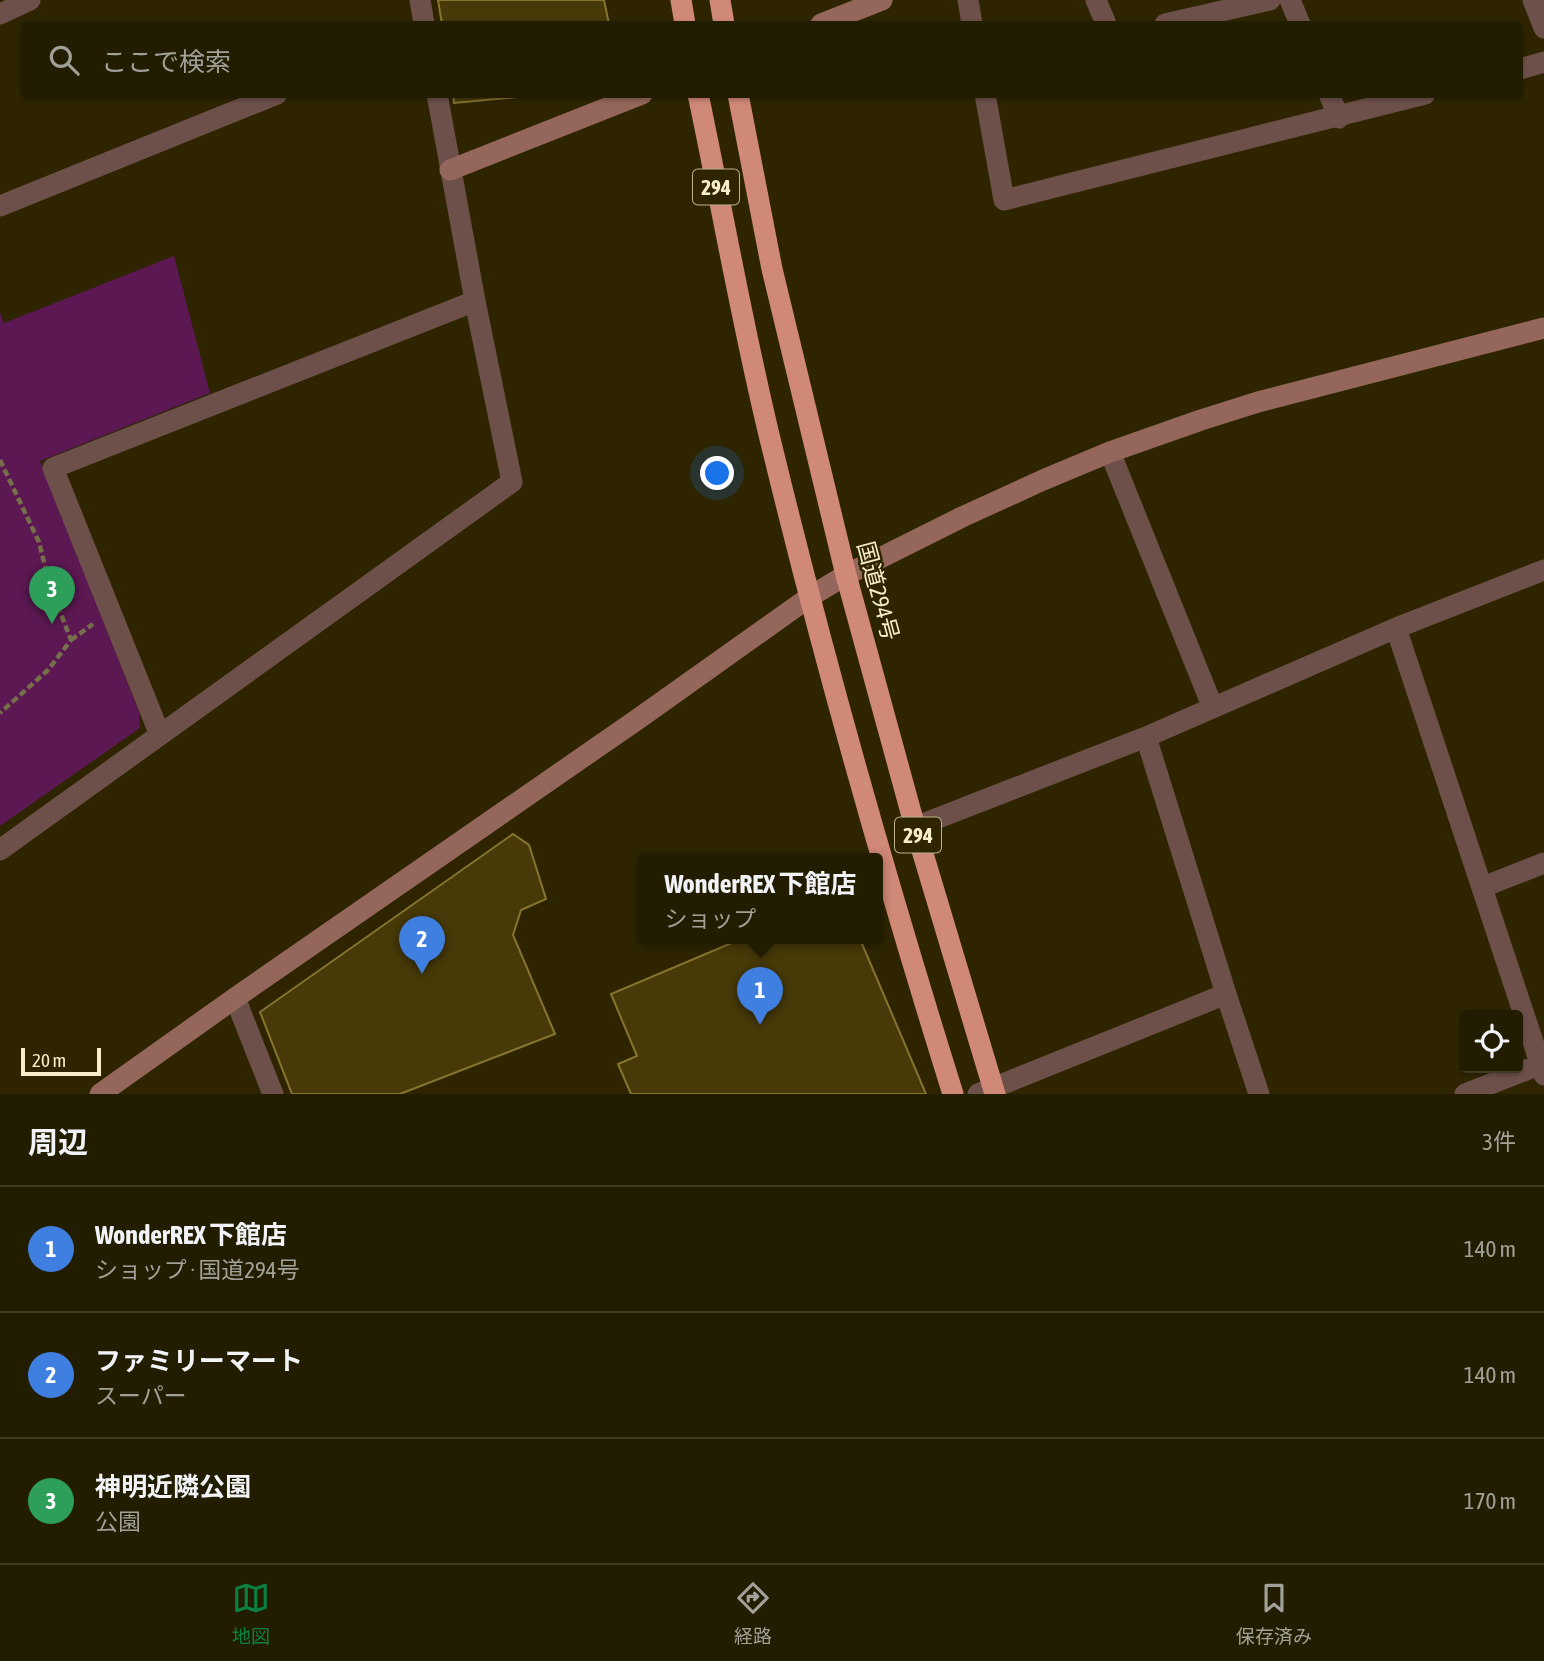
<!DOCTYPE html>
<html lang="ja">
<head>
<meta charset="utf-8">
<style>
  body { margin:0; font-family:"Asap Condensed","Noto Sans JP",sans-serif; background:#2a250a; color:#f1f3f6 }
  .controls { position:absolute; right:21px; bottom:21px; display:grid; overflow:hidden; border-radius:7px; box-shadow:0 2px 5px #0004 }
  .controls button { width:63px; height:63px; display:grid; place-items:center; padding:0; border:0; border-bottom:2px solid #3f3a22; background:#221c00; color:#f1f3f6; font:35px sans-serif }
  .scale { position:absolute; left:21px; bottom:18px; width:80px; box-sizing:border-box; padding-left:7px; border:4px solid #f7eecb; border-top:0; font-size:19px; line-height:24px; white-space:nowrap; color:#f7eecb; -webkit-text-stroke:5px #2e2500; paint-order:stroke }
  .you { position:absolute; left:718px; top:474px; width:24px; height:24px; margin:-18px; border:5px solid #fff; border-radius:50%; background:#1a73e8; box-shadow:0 0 0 10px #1a73e833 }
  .badge { display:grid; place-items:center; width:46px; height:46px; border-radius:50%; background:#0b8043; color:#fff; font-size:23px; font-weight:700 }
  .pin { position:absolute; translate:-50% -58px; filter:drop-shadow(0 2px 4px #0008) }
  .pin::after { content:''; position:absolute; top:37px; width:24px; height:21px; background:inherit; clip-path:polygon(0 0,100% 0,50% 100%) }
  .popup { position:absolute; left:638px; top:853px; width:245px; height:91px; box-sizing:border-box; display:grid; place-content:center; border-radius:7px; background:#221c00; filter:drop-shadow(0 2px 5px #0005); font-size:23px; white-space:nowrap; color:#a2a199 }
  .popup b { font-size:26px; color:#f1f3f6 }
  .popup::after { content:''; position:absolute; left:50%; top:100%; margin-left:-14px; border:14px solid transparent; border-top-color:#221c00 }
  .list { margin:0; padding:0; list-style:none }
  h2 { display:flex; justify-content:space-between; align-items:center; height:91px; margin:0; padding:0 28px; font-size:30px }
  h2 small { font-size:23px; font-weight:400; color:#a2a199 }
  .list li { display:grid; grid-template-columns:46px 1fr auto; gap:21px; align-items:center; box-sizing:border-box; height:126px; padding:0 28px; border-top:2px solid #3f3a22 }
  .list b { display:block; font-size:26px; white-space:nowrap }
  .list p { margin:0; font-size:23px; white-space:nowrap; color:#a2a199 }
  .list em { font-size:23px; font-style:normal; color:#a2a199 }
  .icon { flex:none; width:38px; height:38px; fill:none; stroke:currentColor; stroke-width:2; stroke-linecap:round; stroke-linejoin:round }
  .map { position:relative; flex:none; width:1544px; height:1094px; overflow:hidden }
  .search { position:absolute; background:#221c00; box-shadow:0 2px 5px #0004; left:21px; right:21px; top:21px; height:77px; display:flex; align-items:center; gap:18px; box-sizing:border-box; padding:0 24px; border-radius:7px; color:#a2a199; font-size:26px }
  .sheet { height:469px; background:#221c00 }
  nav { display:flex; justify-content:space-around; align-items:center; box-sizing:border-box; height:98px; border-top:2px solid #3f3a22; background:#221c00; font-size:19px; color:#a2a199 }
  nav a { display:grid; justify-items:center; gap:4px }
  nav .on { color:#0b8043 }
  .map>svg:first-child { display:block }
  .green { fill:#5c1852 }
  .building { fill:#473a08; stroke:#87752f; stroke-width:2 }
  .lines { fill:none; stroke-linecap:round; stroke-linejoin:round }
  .path { stroke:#776e4a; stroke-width:4.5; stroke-dasharray:7 3.5; stroke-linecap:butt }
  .street { stroke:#6d5049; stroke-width:21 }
  .secondary { stroke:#95675c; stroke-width:21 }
  .highway { stroke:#d08877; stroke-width:21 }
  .labels { text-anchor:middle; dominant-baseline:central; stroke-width:5; stroke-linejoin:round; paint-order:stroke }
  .shield { fill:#2e2500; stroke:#bbb28e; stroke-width:2 }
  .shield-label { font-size:21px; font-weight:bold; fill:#f7eecb }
  .street-label { font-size:23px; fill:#f7eecb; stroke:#2e2500 }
</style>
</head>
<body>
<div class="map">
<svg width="1544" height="1094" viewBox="0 0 1544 1094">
  <rect width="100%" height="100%" fill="#2e2500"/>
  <!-- green -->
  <path class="green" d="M174 256 210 393 40 461 139 712 140 728 0 826V313L4 323Z"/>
  <!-- building -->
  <path class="building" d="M438 0H604L609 24H442Z
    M453 94H549L454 103Z
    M513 834 529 845 546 899 521 910 513 935 555 1034 400 1094H292L260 1012Z
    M741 939H860L926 1094H631L618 1064 637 1056 611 994Z"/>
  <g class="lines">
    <!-- path -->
    <path class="path" d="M0 460 39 542 50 586 71 640 48 670 0 713
      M71 640 93 624"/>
    <!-- street -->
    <path class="street" d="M420 0 424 24
      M968 0 972 24
      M1096 0 1106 24
      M1290 0 1300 24
      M1533 0 1544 28
      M0 14 30 0
      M1165 24 1270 0
      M1520 69 1544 62
      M985 94 1004 200 1425 94
      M1329 94 1339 118
      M0 206 277 94
      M1110 452 1213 708
      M1396 628 1544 1075
      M160 735 53 468 475 301
      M1146 737 1226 994 1259 1094
      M915 827 1146 737 1396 628 1544 570
      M0 850 512 482 475 301 437 94
      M1483 887 1544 863
      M235 998 273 1094
      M978 1094 1226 994
      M1465 1094 1544 1063"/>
    <!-- secondary -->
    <path class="secondary" d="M821 24 882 0
      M450 170 642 94
      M100 1094 235 998 638 719 811 596 846 575 962 517 1043 480 1110 452 1201 420 1258 402 1544 328"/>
    <!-- highway -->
    <path class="highway" d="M681 0 685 24
      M720 0 724 24
      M698 94C723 212 743 330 772 447 825 665 886 880 953 1094
      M738 94 772 269 846 575 915 827 995 1094"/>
  </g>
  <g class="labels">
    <!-- shield labels -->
    <g class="shield">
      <rect x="693" y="169.5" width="46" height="35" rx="5"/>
      <rect x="895" y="817.5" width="46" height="35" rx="5"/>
    </g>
    <g class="shield-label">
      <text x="716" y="187">294</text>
      <text x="918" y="835">294</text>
    </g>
    <!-- street labels -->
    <g class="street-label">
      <text transform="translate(878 591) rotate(75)">国道294号</text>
    </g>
  </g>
</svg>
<div class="controls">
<button><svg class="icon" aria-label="locate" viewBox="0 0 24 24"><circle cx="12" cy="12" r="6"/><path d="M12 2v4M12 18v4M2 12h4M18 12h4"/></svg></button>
</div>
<div class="scale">20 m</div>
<div class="you"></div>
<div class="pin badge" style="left:760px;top:1025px;background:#3f7fe0">1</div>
<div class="popup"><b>WonderREX 下館店</b>ショップ</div>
<div class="pin badge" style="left:422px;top:974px;background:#3f7fe0">2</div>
<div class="pin badge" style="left:52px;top:624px;background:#2e9e5b">3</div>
<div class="search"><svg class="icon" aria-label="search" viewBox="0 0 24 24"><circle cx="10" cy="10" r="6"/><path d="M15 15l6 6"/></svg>ここで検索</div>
</div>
<section class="sheet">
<h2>周辺<small>3件</small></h2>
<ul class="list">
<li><span class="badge" style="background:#3f7fe0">1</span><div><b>WonderREX 下館店</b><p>ショップ · 国道294号</p></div><em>140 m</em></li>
<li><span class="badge" style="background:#3f7fe0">2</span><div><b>ファミリーマート</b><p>スーパー</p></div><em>140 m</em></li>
<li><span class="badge" style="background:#2e9e5b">3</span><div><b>神明近隣公園</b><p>公園</p></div><em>170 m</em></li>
</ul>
</section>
<nav>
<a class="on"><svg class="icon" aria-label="map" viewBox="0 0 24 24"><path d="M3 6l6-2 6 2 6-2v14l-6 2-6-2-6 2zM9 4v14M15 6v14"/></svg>地図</a>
<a><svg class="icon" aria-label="directions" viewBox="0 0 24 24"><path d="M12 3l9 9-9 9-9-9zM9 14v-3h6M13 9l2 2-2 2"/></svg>経路</a>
<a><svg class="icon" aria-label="saved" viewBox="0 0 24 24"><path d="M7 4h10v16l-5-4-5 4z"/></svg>保存済み</a>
</nav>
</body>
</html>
